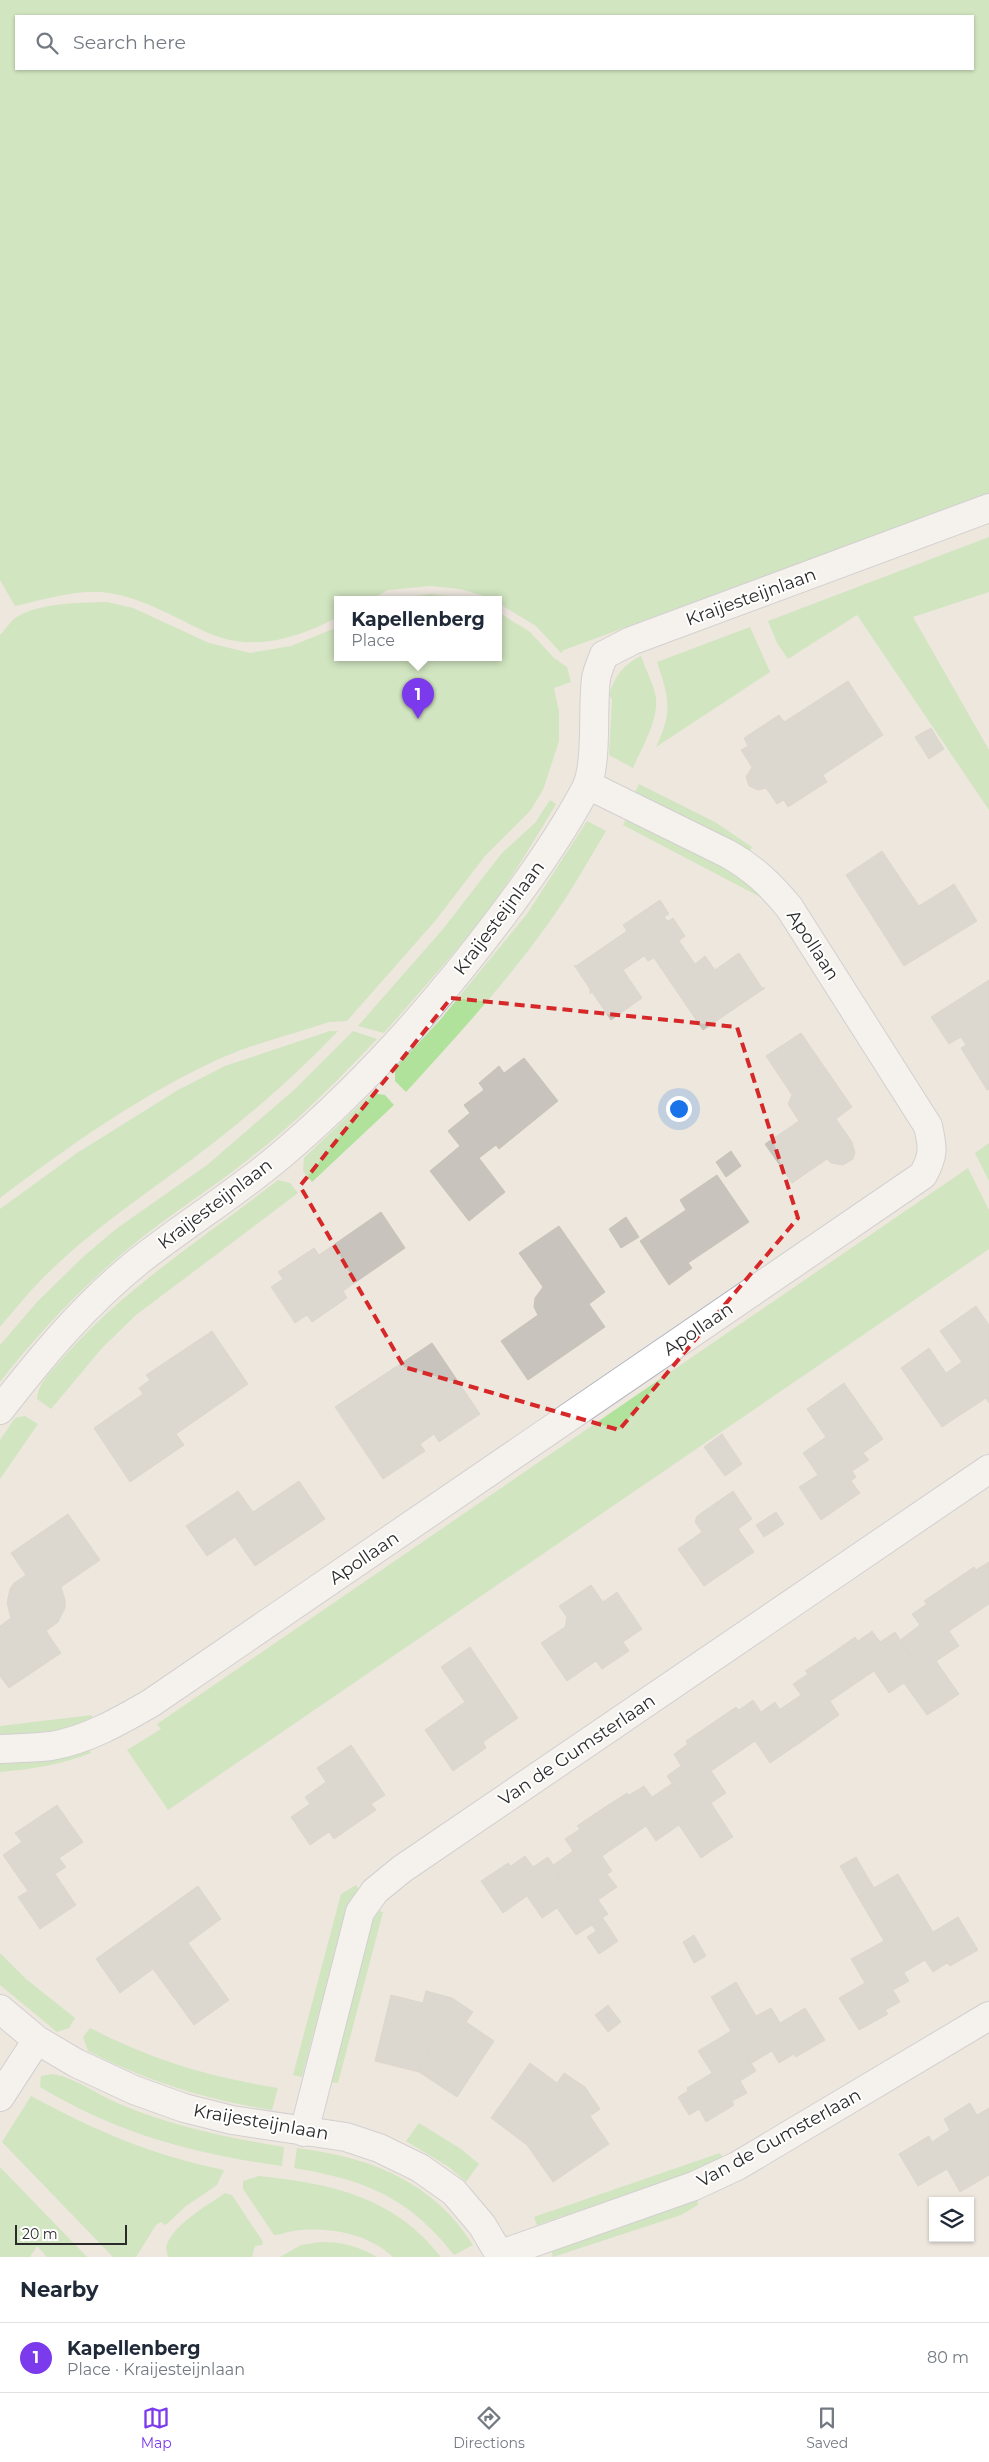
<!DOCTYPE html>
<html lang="en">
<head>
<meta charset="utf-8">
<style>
  body { margin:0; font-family:Montserrat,sans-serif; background:#f2f2f3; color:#1f2937 }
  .controls { position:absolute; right:15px; bottom:15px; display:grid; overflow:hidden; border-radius:0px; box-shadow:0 1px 4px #0004 }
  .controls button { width:45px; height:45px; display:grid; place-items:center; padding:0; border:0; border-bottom:1px solid #e0e1e3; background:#fff; color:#1f2937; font:25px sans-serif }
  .scale { position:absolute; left:15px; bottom:12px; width:112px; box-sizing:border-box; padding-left:5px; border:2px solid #2b2b2b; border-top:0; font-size:14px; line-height:18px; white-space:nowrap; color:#2b2b2b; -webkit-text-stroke:4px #fff; paint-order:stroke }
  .you { position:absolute; left:678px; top:1108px; width:18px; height:18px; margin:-12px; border:4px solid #fff; border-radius:50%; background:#1a73e8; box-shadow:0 0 0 8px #1a73e833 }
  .badge { display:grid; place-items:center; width:32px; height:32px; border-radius:50%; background:#7c3aed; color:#fff; font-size:16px; font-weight:700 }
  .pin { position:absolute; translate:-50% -41px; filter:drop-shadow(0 1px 2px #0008) }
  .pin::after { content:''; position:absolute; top:26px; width:18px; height:15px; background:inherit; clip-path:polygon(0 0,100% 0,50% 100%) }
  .popup { position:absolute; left:334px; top:596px; width:168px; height:65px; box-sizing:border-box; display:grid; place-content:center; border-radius:0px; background:#fff; filter:drop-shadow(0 1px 4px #0005); font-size:16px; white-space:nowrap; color:#747a83 }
  .popup b { font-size:19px; color:#1f2937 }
  .popup::after { content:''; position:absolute; left:50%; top:100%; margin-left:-10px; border:10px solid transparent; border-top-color:#fff }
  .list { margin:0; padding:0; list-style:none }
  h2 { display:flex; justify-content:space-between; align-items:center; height:65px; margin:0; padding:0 20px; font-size:21px }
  h2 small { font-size:16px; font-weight:400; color:#747a83 }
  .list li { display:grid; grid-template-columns:32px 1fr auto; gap:15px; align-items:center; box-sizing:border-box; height:70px; padding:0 20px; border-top:1px solid #e0e1e3 }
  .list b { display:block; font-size:19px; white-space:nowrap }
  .list p { margin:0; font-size:16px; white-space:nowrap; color:#747a83 }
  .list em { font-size:16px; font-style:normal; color:#747a83 }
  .icon { flex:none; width:28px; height:28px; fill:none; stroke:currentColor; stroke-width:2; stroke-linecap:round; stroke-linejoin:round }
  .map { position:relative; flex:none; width:989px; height:2257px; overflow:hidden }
  .search { position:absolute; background:#fff; box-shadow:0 1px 4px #0004; left:15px; right:15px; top:15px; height:55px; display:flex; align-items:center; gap:12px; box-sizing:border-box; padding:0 18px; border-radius:0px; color:#747a83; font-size:19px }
  .sheet { height:135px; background:#fff }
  nav { display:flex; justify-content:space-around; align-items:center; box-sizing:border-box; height:70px; border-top:1px solid #e0e1e3; background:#fff; font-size:14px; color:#747a83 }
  nav a { display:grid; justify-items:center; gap:2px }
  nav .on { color:#7c3aed }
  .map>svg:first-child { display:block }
  .green { fill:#b0e29c; fill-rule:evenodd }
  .building { fill:#c8c4bd; stroke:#c8c3b7 }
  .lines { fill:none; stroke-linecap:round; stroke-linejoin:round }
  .minor-casing { stroke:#b1b3bf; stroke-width:30 }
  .minor { stroke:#fff; stroke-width:28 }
  .marked { fill:none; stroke:#d62828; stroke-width:4; stroke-dasharray:10 6; stroke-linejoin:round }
  .labels { text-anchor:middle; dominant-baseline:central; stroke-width:4; stroke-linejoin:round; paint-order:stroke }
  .street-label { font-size:18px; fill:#2b2b2b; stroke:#fff }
</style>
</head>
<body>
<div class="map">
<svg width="989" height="2257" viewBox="0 0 989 2257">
  <rect width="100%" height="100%" fill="#ede7de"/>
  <!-- green -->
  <path class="green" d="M0 0H989V493L564 650 561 653 536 626 498 603V600L460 589 430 586 388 590 370 600H338V617C298 638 254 652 211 634 176 619 147 599 109 593 79 588 44 600 15 606L0 580ZM973 16V69H16V16Z
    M989 537V592L913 617 989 750V810L857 615 788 659 777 643 768 621Z
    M430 594 459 597 470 600H387Z
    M107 602 133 608 209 643 250 653 291 646 338 627V658H498V612L530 632 554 658 567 667 571 682 554 688 559 712V741L543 790 530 811 485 856 435 921 347 1021 329 1022C294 1034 255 1043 221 1058 142 1094 69 1146 0 1198V635C5 630 10 622 15 618 39 602 80 603 107 602Z
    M750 627 770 672 656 747C673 712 669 698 657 662Z
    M641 656C645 668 652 681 655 693 661 717 642 747 633 768L609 755 612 699 609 695C614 677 624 664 641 656Z
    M639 784 715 822 752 847 750 851 635 792Z
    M550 800 556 804C532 844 508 885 479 922 449 960 416 996 384 1033L358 1026 443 929 502 853 535 823Z
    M626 819 728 870 743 879 764 899 623 825Z
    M587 821 606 831C588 861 571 892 550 921 507 982 456 1037 406 1092L395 1081V1068L440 1020 527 914Z
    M330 1031H338C288 1084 231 1131 172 1174 130 1205 88 1234 50 1271 32 1288 16 1308 0 1327V1209L77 1153 178 1090 225 1066Z
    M353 1031 377 1039C337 1081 296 1123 250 1158 211 1189 167 1216 129 1248 81 1288 38 1333 0 1382V1345L37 1302 83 1257 116 1229 207 1165 295 1089Z
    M372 1093 385 1095 394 1105 312 1182 303 1171 304 1158Z
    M989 1143V1181L975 1153Z
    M968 1168 989 1210V1249L168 1810 127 1750 161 1729 157 1724Z
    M278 1180 290 1183 298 1193 136 1315 102 1348 51 1409 37 1399C38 1383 52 1371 62 1359 125 1287 204 1238 278 1180Z
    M25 1416 38 1424 0 1479V1440L15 1418Z
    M92 1715 91 1720 56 1731 0 1735V1726Z
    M90 1750 91 1753C60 1765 32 1769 0 1772V1764L44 1761Z
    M356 1885 359 1890 347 1909 342 1925 302 2077 293 2075 341 1894Z
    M378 1911 383 1912 338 2083 330 2082 371 1924Z
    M0 1953 26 1979 75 2018 69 2028 57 2032 0 1985Z
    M90 2028C155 2061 206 2076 278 2088L272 2110C206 2100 147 2081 88 2051L83 2037Z
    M52 2074C77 2078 99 2096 122 2105 174 2127 229 2138 284 2147L282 2166C194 2154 116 2133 40 2087L41 2076Z
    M31 2096C96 2131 151 2155 224 2170L217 2185 186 2206 168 2223 165 2225 161 2222 156 2225 136 2257H113L2 2142Z
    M419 2123 461 2149 479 2164 466 2182 449 2167 406 2141Z
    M297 2148C369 2157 433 2181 473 2245L454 2255C409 2197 365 2180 294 2168Z
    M720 2153 722 2157 702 2169 537 2225 534 2217Z
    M0 2167 87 2257H47L37 2246 30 2257H0Z
    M259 2176C332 2184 393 2196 441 2257H393C367 2233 328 2226 293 2231 286 2232 280 2235 274 2235L243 2189V2181Z
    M225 2193 232 2195 263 2242 262 2245 255 2246 252 2257H168L166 2247C172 2225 207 2206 225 2193Z
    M697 2200 698 2205 681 2215 553 2257 551 2250Z
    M321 2242C342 2242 358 2246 377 2257H280L301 2245Z"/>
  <!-- building -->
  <path class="building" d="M848 681 883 735 823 775 827 782 788 807 784 800 777 804 766 788 758 790 749 786 746 777 752 767 741 750 748 746 744 738 779 715 784 722Z
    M931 728 944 749 929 759 915 737Z
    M882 851 919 906 954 884 977 921 904 966 846 875Z
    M660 900 669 914 664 917 668 921 673 918 685 936 679 941 695 964 705 956 715 970 739 953 762 988H765L703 1030 654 958 648 961 644 956 623 970 642 998 611 1020 592 992 590 994V989L574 965 576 966 627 931 623 925Z
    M989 980V1089L987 1090 961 1048 966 1045 961 1037 949 1044 931 1017Z
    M801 1033 852 1107 836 1119 852 1142 855 1153 853 1159 843 1165 831 1163 827 1159 792 1183 765 1144 799 1121 788 1104 792 1095 766 1056Z
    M524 1058 558 1101 499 1149 496 1145 479 1158 505 1192 469 1221 430 1171 460 1146 448 1131 470 1113 464 1105 484 1090 479 1083 499 1066 504 1073Z
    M731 1151 741 1166 726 1177 716 1162Z
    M717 1175 749 1222 688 1263 692 1268 669 1285 640 1241 686 1210 680 1200Z
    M381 1212 405 1248 343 1291 347 1298 312 1322 307 1315 295 1323 271 1287 283 1279 278 1272 314 1248 319 1255Z
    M626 1217 639 1237 621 1248 609 1229Z
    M559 1226 605 1292 589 1304 605 1327 528 1380 501 1341 538 1315 534 1307 535 1298 543 1287 519 1253Z
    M976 1306 989 1325V1403L986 1398 942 1427 901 1368 929 1348 946 1373 962 1362 940 1331Z
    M212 1331 248 1384 176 1434 184 1445 130 1482 94 1428 143 1394 139 1388 150 1380 146 1375Z
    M432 1343 480 1414 439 1442 434 1434 420 1444 425 1451 383 1479 335 1407Z
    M844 1383 883 1439 863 1453 869 1460 852 1471 856 1477 851 1481 860 1493 821 1520 799 1487 818 1475 803 1453 826 1437 807 1409Z
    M722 1434 742 1464 725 1476 704 1447Z
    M299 1481 325 1519 255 1566 235 1537 207 1556 186 1526 238 1491 253 1512Z
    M733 1491 752 1519 738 1529 754 1552 704 1586 678 1549 702 1532 695 1522 697 1516Z
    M776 1512 784 1524 764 1537 756 1525Z
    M68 1514 100 1560 61 1587 65 1600V1608L58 1622 46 1631 61 1653 9 1688 0 1676V1626L11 1618 7 1603 10 1589 14 1583 26 1575 11 1553Z
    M989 1562V1604L971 1616 949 1584 974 1567 976 1570Z
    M949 1584 971 1616 949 1631 959 1646 936 1661 959 1694 943 1705 899 1641 920 1625 912 1614 927 1604 924 1601Z
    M591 1585 603 1602 617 1592 642 1629 623 1642 629 1651 602 1669 596 1661 567 1681 541 1643 565 1627 567 1617 559 1606Z
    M872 1631 880 1642 895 1632 943 1705 927 1715 904 1683 889 1693 874 1671 852 1686 831 1654 855 1637 858 1641Z
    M470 1647 518 1718 483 1742 486 1748 453 1771 425 1730 465 1702 441 1667Z
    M831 1654 852 1686 830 1701 839 1715 801 1742 779 1710 801 1695 793 1684 808 1674 805 1671Z
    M753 1700 761 1712 775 1702 801 1742 770 1763 755 1741 733 1756 711 1724 736 1707 739 1710Z
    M711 1724 733 1756 711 1771 726 1793 711 1803 733 1837 717 1847 667 1776 681 1766 674 1754 688 1744 686 1741Z
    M351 1745 385 1795 371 1804 376 1810 334 1839 329 1832 310 1845 291 1817 310 1804 305 1797 326 1782 317 1768Z
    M673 1783 717 1847 701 1858 679 1825 656 1841 646 1826 624 1841 602 1809 627 1793 629 1795 644 1786 652 1797Z
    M57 1805 83 1842 59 1858 66 1867 55 1874 76 1905 40 1929 18 1897 28 1891 3 1855 22 1842 15 1833Z
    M602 1809 624 1841 602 1856 612 1871 607 1874 617 1887 598 1900 608 1914 592 1925 552 1866 573 1851 565 1839 580 1829 577 1826Z
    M525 1856 533 1867 548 1857 592 1925 576 1935 557 1908 542 1918 527 1896 503 1913 481 1881 508 1863 511 1866Z
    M856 1857 874 1888 858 1897 840 1866Z
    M898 1874 933 1932 958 1917 978 1950 950 1966 947 1963 933 1972 925 1960 903 1973 858 1897Z
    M198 1886 221 1919 188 1943 229 2000 194 2025 153 1969 120 1993 96 1959Z
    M602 1917 618 1941 608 1948 592 1925Z
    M596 1931 608 1948 599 1954 587 1937Z
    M694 1935 706 1956 694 1963 683 1942Z
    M884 1941 909 1981 893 1990 900 2002 885 2010 888 2014 859 2030 839 1998 865 1983 851 1959Z
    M736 1982 756 2016 771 2008 780 2023 805 2008 825 2040 796 2057 794 2054 779 2063 772 2051 750 2064 711 1997Z
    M426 1991 452 1998 419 2072 375 2061 391 1995 423 2003Z
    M452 1998 473 2012 466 2022 494 2041 457 2097 419 2072Z
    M608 2005 621 2022 608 2032 595 2015Z
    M731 2031 756 2071 740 2081 747 2093 732 2101 734 2105 706 2122 699 2109 689 2115 678 2097 688 2091 687 2088 712 2073 698 2051Z
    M530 2063 557 2083 564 2073 585 2087 527 2145 491 2118Z
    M585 2087 600 2109 590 2116 609 2144 553 2182 527 2145Z
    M970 2103 977 2115 989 2108V2175L960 2192 947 2169 918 2186 899 2154 929 2136 932 2142 950 2130 944 2119Z"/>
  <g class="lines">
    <defs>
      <path id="minor" d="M0 1410C42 1356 86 1303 140 1260 186 1224 236 1193 280 1156 363 1086 436 1004 501 917 532 876 562 834 586 788 598 763 592 707 596 679 597 671 601 663 604 655L631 641 989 508
        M0 1749C17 1748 34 1748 51 1746 87 1740 120 1721 151 1703L923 1175C934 1155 933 1148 928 1126L789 907C770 884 753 868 728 854L588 785
        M0 2009 37 2040 76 2063 134 2090 184 2108 232 2120 346 2137 379 2148 420 2168 454 2192 482 2225 501 2257
        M0 2097 37 2040
        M304 2132 360 1912 375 1891 402 1869 989 1469
        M501 2254 694 2186 737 2166 989 2016"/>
    </defs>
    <!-- minor casing -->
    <use href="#minor" class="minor-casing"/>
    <!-- minor -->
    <use href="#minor" class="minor"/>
  </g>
  <!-- marked area -->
  <path d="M0 0H989V2257H0ZM451 998 737 1027 798 1218 619 1430 404 1367 300 1186Z" fill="#ede7de" fill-opacity=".55" fill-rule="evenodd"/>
  <path class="marked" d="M451 998 737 1027 798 1218 619 1430 404 1367 300 1186Z"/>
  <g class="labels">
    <!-- street labels -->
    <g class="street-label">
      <text transform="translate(751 597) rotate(-20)">Kraijesteijnlaan</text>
      <text transform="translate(499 918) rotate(-53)">Kraijesteijnlaan</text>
      <text transform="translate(813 945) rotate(57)">Apollaan</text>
      <text transform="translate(215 1204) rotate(-37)">Kraijesteijnlaan</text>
      <text transform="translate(698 1329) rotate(-34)">Apollaan</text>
      <text transform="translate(364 1558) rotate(-34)">Apollaan</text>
      <text transform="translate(577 1750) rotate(-34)">Van de Gumsterlaan</text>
      <text transform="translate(261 2122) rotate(10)">Kraijesteijnlaan</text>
      <text transform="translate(779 2138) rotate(-29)">Van de Gumsterlaan</text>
    </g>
  </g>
</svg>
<div class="controls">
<button><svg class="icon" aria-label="layers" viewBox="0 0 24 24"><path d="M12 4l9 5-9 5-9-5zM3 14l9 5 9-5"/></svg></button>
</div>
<div class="scale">20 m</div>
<div class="you"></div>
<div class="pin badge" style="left:418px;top:719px">1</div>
<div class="popup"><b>Kapellenberg</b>Place</div>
<div class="search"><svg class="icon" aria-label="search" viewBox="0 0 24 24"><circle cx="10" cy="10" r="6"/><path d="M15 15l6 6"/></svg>Search here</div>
</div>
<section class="sheet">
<h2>Nearby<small></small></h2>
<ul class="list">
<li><span class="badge">1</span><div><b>Kapellenberg</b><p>Place · Kraijesteijnlaan</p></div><em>80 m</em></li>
</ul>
</section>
<nav>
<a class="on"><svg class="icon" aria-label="map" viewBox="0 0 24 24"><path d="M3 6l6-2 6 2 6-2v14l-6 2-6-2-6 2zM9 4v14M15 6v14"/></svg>Map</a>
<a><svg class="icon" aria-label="directions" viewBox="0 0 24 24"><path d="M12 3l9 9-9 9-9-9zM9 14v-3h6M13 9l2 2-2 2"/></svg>Directions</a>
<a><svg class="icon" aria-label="saved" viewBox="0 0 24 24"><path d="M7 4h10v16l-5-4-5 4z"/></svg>Saved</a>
</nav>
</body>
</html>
